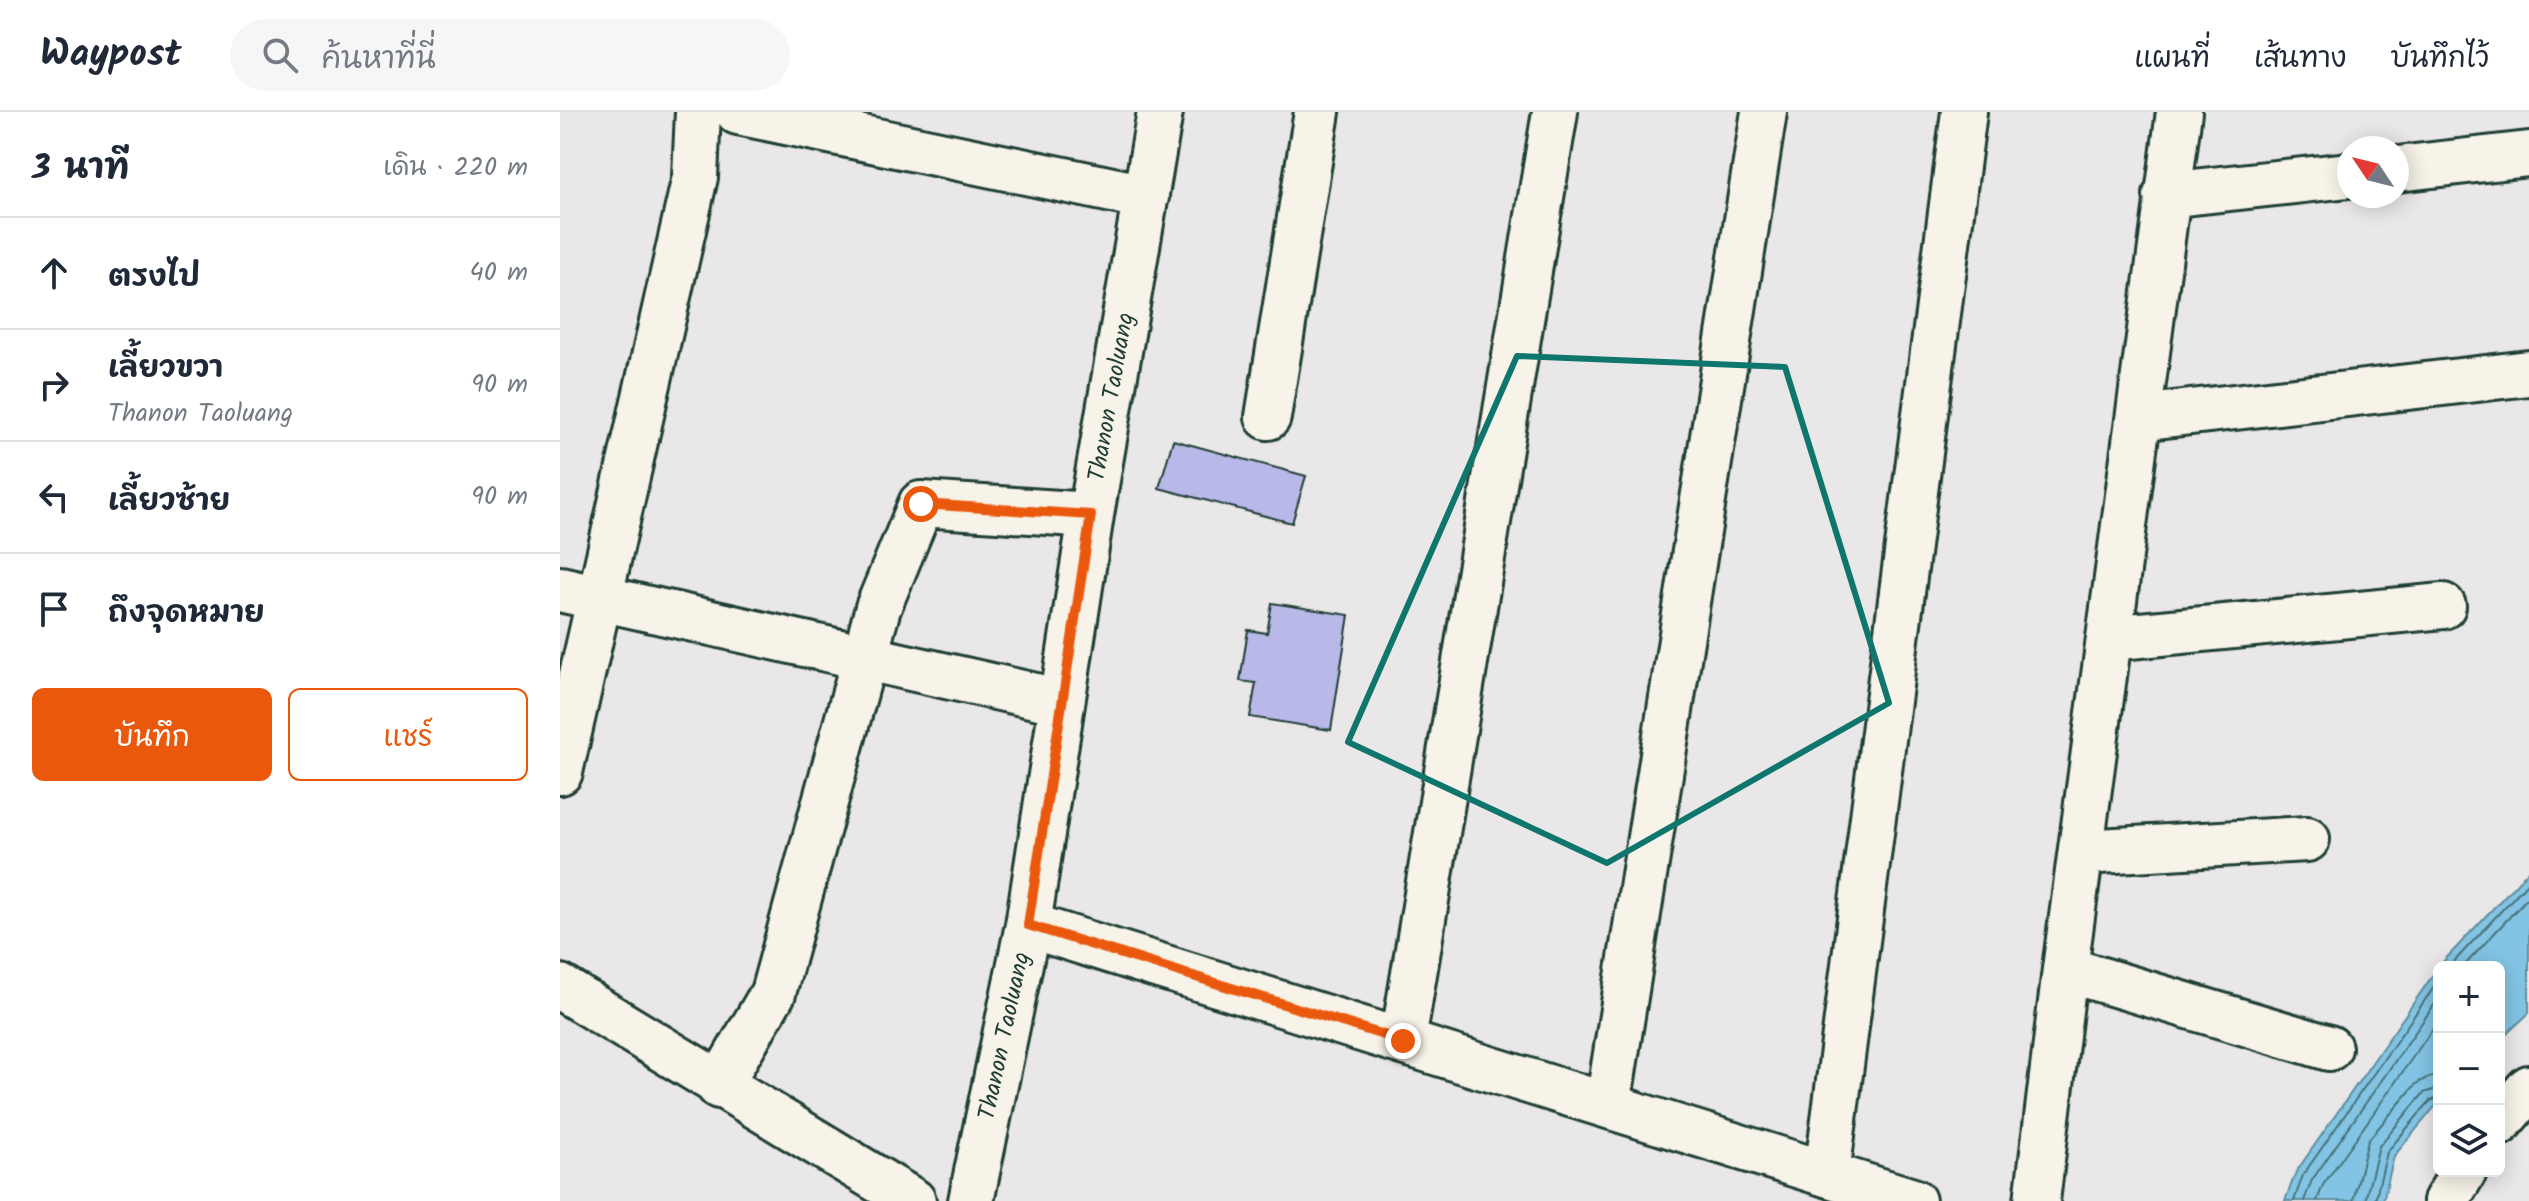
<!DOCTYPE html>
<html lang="th">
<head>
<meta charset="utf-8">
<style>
  body { margin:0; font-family:Kalam,"Playpen Sans Thai",sans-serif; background:#f6f6f7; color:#1f2937 }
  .controls { position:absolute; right:24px; bottom:24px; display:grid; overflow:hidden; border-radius:12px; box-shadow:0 4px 20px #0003 }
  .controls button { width:72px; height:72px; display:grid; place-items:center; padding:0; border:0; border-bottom:2px solid #e0e1e3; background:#fff; color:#1f2937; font:40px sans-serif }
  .compass { position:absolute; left:1777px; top:24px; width:72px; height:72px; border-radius:50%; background:#fff; box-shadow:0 4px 20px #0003; rotate:305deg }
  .stop { position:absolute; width:24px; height:24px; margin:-18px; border:6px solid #ea580c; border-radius:50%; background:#fff }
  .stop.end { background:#ea580c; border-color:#fff; box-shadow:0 2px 8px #0008 }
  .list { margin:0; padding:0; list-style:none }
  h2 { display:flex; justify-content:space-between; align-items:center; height:104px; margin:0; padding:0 32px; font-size:34px }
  h2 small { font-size:26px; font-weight:400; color:#747a83 }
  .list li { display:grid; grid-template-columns:52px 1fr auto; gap:24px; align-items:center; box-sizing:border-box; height:112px; padding:0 32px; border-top:2px solid #e0e1e3 }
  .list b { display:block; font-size:30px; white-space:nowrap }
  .list p { margin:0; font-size:26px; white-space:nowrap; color:#747a83 }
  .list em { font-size:26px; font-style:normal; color:#747a83 }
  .actions { display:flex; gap:16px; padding:24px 32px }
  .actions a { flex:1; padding:18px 0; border:2px solid #ea580c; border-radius:12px; text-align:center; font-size:28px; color:#ea580c }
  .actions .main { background:#ea580c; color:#fff }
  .icon { flex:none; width:44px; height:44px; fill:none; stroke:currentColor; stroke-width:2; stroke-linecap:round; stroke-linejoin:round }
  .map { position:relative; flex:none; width:1969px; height:1089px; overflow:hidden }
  header { display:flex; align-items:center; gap:48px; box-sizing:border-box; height:112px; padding:0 40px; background:#fff; border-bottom:2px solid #e0e1e3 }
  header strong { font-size:38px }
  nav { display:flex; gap:44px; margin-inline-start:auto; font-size:28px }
  .search { width:560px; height:72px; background:#f6f6f7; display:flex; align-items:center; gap:20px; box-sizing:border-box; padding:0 28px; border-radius:44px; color:#747a83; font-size:30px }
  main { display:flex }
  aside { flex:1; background:#fff }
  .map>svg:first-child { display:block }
  .water { fill:#83c4e4; stroke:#5b8e9e; stroke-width:2 }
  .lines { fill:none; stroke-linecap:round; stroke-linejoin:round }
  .shore { stroke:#47737a; stroke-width:2 }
  .building { fill:#b8b8e9; stroke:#1f3d34; stroke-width:2 }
  .minor-casing { stroke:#1f3d34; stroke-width:50 }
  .minor { stroke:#f7f3e8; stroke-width:44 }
  .route { stroke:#ea580c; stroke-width:10 }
  .marked { fill:none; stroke:#0f766e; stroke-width:6; stroke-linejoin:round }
  .labels { text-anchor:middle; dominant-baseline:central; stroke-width:7; stroke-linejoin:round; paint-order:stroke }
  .street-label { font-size:24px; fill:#1f3d34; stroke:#f7f3e8 }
</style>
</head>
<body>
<header>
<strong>Waypost</strong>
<div class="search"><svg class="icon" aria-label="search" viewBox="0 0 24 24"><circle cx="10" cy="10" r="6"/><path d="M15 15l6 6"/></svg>ค้นหาที่นี่</div>
<nav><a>แผนที่</a><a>เส้นทาง</a><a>บันทึกไว้</a></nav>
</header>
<main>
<aside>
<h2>3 นาที<small>เดิน · 220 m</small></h2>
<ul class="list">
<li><svg class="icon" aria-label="ahead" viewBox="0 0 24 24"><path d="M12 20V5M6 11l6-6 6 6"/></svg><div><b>ตรงไป</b></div><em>40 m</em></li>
<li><svg class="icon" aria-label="right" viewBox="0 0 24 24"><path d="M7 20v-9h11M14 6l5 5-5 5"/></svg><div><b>เลี้ยวขวา</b><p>Thanon Taoluang</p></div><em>90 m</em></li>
<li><svg class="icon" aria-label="left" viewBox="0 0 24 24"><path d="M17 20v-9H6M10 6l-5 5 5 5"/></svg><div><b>เลี้ยวซ้าย</b></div><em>90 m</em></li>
<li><svg class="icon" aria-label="arrive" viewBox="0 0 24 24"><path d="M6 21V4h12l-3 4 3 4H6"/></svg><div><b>ถึงจุดหมาย</b></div></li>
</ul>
<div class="actions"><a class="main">บันทึก</a><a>แชร์</a></div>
</aside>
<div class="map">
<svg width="1969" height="1089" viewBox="0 0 1969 1089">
  <rect width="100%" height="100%" fill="#eae7e8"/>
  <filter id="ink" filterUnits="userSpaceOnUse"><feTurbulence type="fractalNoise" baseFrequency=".0125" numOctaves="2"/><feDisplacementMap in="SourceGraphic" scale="16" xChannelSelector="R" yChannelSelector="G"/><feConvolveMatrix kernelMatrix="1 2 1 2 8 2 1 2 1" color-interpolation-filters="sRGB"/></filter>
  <g filter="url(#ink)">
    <!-- water -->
    <path class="water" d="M1969 758V901L1939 929V855H1879V990L1834 1044 1823 1089H1725L1736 1060 1880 853Z"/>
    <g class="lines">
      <!-- shore -->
      <path class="shore" d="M1889 855 1969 769
        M1903 855 1969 784
        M1734 1089 1743 1063 1879 868
        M1744 1089 1752 1068 1879 886
        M1757 1089 1763 1073 1879 908
        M1793 1089 1808 1028 1856 972 1867 966 1879 964
        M1805 1089 1819 1034 1864 981 1879 976
        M1815 1089 1827 1040 1870 989 1879 986"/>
    </g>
    <!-- building -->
    <path class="building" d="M613 328 746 364 732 411 599 376Z
      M712 491 789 503 771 618 690 605 696 571 680 569 688 518 707 521Z"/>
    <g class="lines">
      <defs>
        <path id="minor" d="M178 0 586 85
          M1837 57 1969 42
          M1606 83 1789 63
          M708 305 757 0
          M1579 306 1969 261
          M0 477 502 590
          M1549 526 1883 494
          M0 660 135 65 138 0
          M1522 740 1747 727
          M468 813 1353 1089
          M1505 857 1769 936
          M0 875 353 1089
          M843 929 995 0
          M159 974 213 881 318 496 361 392 531 403
          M1048 993 1204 0
          M1939 1011 1969 976
          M1267 1062 1404 0
          M411 1089 468 813 531 403 600 0
          M1477 1089 1505 857 1619 0
          M1886 1089 1904 1059"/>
      </defs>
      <!-- minor casing -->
      <use href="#minor" class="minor-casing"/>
      <!-- minor -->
      <use href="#minor" class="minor"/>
    </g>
  </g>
  <g class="lines" filter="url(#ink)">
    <!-- route -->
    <path class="route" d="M361 392 531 403 468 813 843 929"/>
  </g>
  <!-- marked area -->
  <path class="marked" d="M957 244 1225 255 1329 591 1047 751 788 630Z"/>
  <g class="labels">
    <!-- street labels -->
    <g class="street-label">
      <text transform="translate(552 285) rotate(-80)">Thanon Taoluang</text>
      <text transform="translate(445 924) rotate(-78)">Thanon Taoluang</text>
    </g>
  </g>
</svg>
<div class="controls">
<button>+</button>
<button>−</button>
<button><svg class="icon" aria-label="layers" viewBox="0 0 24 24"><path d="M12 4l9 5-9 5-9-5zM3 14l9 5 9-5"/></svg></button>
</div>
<svg class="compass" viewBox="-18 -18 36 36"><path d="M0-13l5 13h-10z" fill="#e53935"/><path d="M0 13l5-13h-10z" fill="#747a83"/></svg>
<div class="stop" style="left:361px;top:392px"></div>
<div class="stop end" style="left:843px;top:929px"></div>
</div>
</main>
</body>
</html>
